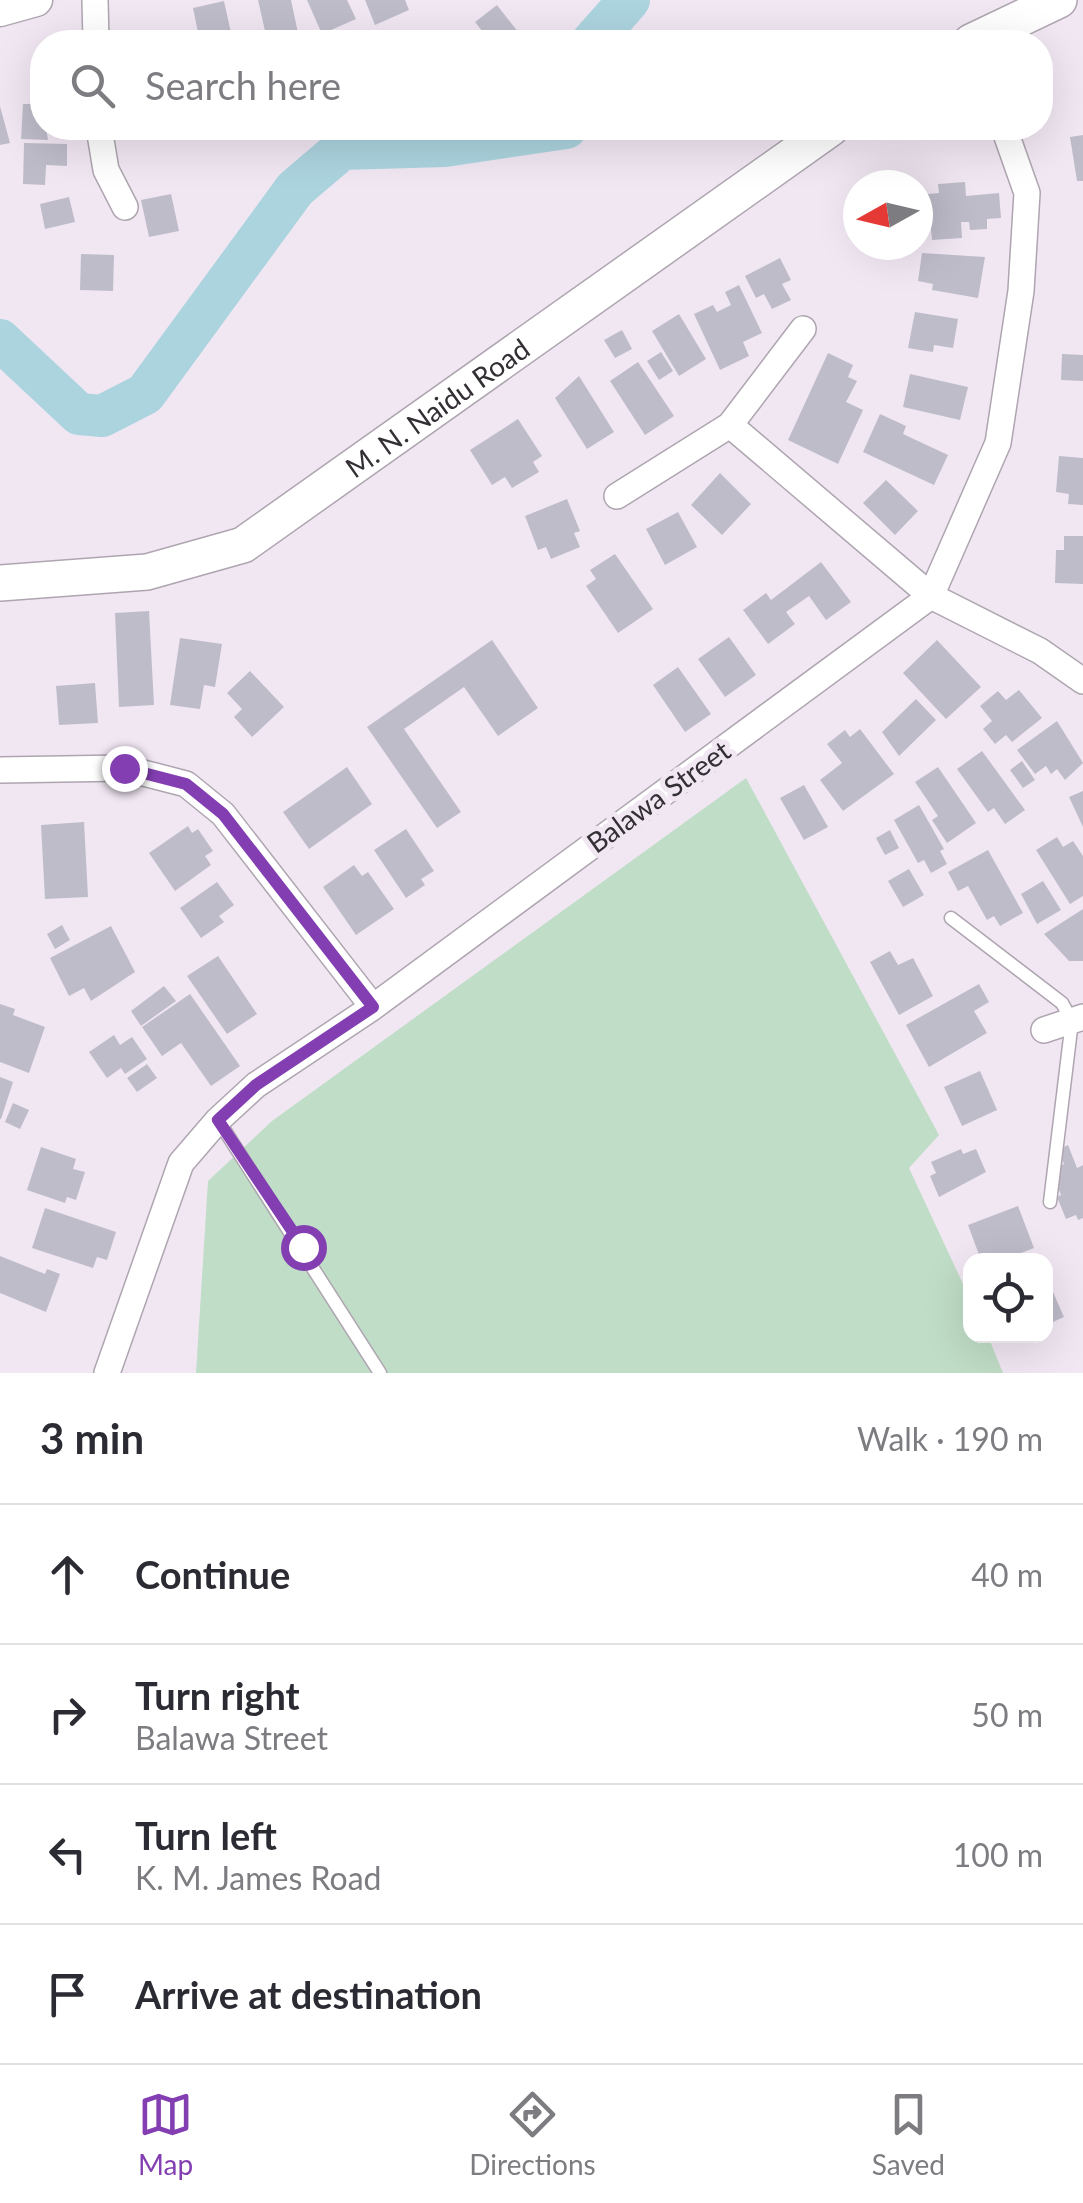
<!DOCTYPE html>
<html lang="en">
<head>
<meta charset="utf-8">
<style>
  body { margin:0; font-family:Lato,sans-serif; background:#f7f7f7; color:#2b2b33 }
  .controls { position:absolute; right:30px; bottom:30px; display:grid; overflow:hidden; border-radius:20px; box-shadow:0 10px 40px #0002 }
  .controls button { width:90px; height:90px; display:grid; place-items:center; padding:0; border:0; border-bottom:2px solid #e1e1e2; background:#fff; color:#2b2b33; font:50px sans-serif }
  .compass { position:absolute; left:843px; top:170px; width:90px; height:90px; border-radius:50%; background:#fff; box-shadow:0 10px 40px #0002; rotate:262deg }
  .stop { position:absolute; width:30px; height:30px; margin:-22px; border:8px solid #833fb2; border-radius:50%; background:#fff }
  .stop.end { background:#833fb2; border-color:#fff; box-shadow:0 2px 10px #0008 }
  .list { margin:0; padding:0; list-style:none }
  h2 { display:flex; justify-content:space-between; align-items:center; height:130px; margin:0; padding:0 40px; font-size:42px }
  h2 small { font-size:32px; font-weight:400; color:#7c7c81 }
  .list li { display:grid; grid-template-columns:65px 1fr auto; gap:30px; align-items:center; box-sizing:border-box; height:140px; padding:0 40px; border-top:2px solid #e1e1e2 }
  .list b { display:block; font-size:38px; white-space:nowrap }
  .list p { margin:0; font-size:32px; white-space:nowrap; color:#7c7c81 }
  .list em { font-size:32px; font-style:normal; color:#7c7c81 }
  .icon { flex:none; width:55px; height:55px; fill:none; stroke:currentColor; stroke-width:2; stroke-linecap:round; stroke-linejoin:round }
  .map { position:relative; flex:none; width:1083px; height:1373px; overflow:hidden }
  .search { position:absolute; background:#fff; box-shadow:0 10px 40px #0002; left:30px; right:30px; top:30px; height:110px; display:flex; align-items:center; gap:25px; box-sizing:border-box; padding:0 35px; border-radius:40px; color:#7c7c81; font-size:38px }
  .sheet { height:690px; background:#fff }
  nav { display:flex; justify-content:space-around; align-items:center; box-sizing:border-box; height:140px; border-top:2px solid #e1e1e2; background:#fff; font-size:28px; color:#7c7c81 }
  nav a { display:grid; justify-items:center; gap:5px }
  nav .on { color:#833fb2 }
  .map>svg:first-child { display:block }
  .green { fill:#c0ddc7 }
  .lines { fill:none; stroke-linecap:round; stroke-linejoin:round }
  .river { stroke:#acd4df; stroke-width:42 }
  .building { fill:#bfbcca }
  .service-casing { stroke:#aea5b0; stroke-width:15 }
  .minor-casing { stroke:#aea5b0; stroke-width:28 }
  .tertiary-casing { stroke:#aea5b0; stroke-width:35 }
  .secondary-casing { stroke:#aea5b0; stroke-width:38 }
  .service { stroke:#fff; stroke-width:12 }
  .minor { stroke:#fff; stroke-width:25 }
  .tertiary { stroke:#fff; stroke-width:32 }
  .secondary { stroke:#fff; stroke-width:35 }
  .route { stroke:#833fb2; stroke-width:12 }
  .labels { text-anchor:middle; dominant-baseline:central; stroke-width:10; stroke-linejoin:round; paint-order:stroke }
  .street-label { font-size:28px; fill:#332f34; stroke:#f1e7f3 }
</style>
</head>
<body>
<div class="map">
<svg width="1083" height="1373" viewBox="0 0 1083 1373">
  <rect width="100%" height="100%" fill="#f1e7f3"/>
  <!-- green -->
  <path class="green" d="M746 778 939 1135 909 1168 970 1299V1336H988L1003 1373H196L208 1181 272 1121Z"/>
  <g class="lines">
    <!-- river -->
    <path class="river" d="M592 42 629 0
      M0 340 79 414 102 416 145 394 295 189 342 149 445 146 566 128"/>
  </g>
  <!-- building -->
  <path class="building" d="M258 0H291L298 33 267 40Z
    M307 0H347L356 19 322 34Z
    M365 0H405L409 10 375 25Z
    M224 1 233 42H200L193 8Z
    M497 5 522 37 515 42H491L475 22Z
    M167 30 170 42H138L137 37Z
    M23 104H42L48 140 21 139Z
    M0 106 10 143 0 145Z
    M1083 135V181H1077L1070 137Z
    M24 143 67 144V166L46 165 45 185 23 184Z
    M965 182 966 196 999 193 1001 218 987 219V229L970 230 969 222H961L962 238 932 240 928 194 939 193 938 184Z
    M171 194 179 231 149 237 141 200Z
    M69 197 75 222 45 229 40 204Z
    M922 253 985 257 978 298 932 290 933 284 918 281Z
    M81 254 114 255 113 291 80 290Z
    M780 258 791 280 782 284 791 300 772 309 764 294 756 298 745 276Z
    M739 285 762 333 743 342 749 356 720 370 694 314 713 305 717 312 731 305 725 292Z
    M915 312 958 319 953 348 934 345 933 352 908 348Z
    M679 314 706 359 679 376 652 331Z
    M622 330 632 349 615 358 604 340Z
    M661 352 673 371 659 380 647 361Z
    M828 353 853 365 848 377 857 381 846 402 863 410 838 464 788 440Z
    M1062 354 1083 355V381L1061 380Z
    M638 362 674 416 645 435 610 381Z
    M910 374 968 387 960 420 903 407Z
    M579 376 614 432 587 449 555 398Z
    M880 414 906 426 903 434 948 455 934 485 863 452Z
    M518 419 542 456 533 462 539 472 512 488 505 477 492 485 470 450Z
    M1059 456 1083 458V505L1068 504 1069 494 1056 492Z
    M720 473 751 504 722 535 691 505Z
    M886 480 918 511 895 535 863 503Z
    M567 499 580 531 574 533 580 547 551 559 546 547 538 550 525 516Z
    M678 512 697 547 665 565 646 529Z
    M1064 536H1083V584L1055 583 1056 550H1064Z
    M615 554 653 609 618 633 586 586 596 579 590 570Z
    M821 562 851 602 826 620 809 596 786 612 795 624 768 644 743 610 766 593 771 600Z
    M149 611 154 705 119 707 115 613Z
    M729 637 756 675 725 697 698 659Z
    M180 638 222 644 215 687 204 685 200 709 170 705Z
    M492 640 538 708 498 736 464 687 404 729 461 812 437 828 367 727Z
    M937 640 981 687 946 719 903 673Z
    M678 667 711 714 685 732 653 685Z
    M250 671 284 707 252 737 234 717 242 709 227 693Z
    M95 683 98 723 59 725 56 686Z
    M1019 690 1042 718 1012 742 1006 735 995 744 983 729 992 721 980 706 998 691 1006 700Z
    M916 699 936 720 899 756 882 732Z
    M1057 721 1083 763 1065 780 1057 769 1051 774 1046 766 1035 774 1017 750Z
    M860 729 894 774 843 811 820 780 842 763 827 744 845 730 850 737Z
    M982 751 1025 810 1005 824 994 808 988 812 957 769Z
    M1022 761 1035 780 1023 788 1010 770Z
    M347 767 372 804 309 849 283 812Z
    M938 767 976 823 947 843 932 820 938 816 915 782Z
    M804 785 828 827 804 840 780 798Z
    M1083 791V827L1069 797Z
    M919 805 944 849 940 851 947 864 931 873 924 860 918 863 894 820Z
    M84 822 88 897 45 899 41 825Z
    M188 826 192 833 198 829 213 851 205 856 211 865 175 891 149 853Z
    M406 829 434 871 421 879 425 885 406 898 374 850Z
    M890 830 899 848 885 855 876 838Z
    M1057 837 1063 847 1073 841 1083 856V896L1070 904 1036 850Z
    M988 850 1023 913 1000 926 994 916 987 920 968 886 958 891 948 872Z
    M354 865 362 876 368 872 394 909 356 935 323 887Z
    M909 869 924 895 903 907 888 881Z
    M1043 881 1061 910 1037 924 1021 894Z
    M217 882 234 905 219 916 224 922 201 938 180 908Z
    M1083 909V961H1069L1044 934Z
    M62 925 70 940 55 949 47 934Z
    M111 926 135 972 91 1001 84 988 69 996 50 958Z
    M890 951 898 965 913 958 933 996 899 1015 870 962Z
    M218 956 257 1014 227 1034 187 976Z
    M979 984 989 1002 974 1011 987 1033 929 1067 906 1025Z
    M164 986 176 1001 141 1026 131 1011Z
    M190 994 240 1066 211 1086 181 1043 162 1056 142 1027Z
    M0 1004 15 1009 13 1015 45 1027 29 1073 0 1062Z
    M114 1035 120 1045 132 1037 147 1059 125 1074 121 1068 107 1078 89 1052Z
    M147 1064 157 1078 137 1092 127 1078Z
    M980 1071 997 1110 962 1126 944 1087Z
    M0 1077 13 1082 1 1119H0Z
    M13 1103 29 1110 20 1129 5 1122Z
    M1068 1145 1077 1168 1083 1165V1218L1078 1220 1076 1215 1066 1219 1057 1197 1061 1195 1056 1182 1060 1179 1055 1168 1064 1164 1058 1150Z
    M41 1147 76 1159 73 1169 85 1172 76 1200 67 1197 65 1203 27 1190Z
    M961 1149 963 1154 976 1149 986 1172 939 1197 930 1176 936 1173 931 1162Z
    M1018 1206 1034 1248 1003 1260H981L968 1225Z
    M45 1208 116 1232 107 1260 97 1257 93 1268 32 1248Z
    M0 1256 45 1274 47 1269 60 1274 46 1312 0 1293Z
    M1046 1276 1064 1317 1046 1325Z"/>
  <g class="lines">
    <defs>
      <path id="service" d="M951 918 1062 1003 1072 1021 1050 1202
        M218 1120 380 1373"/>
      <path id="minor" d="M95 0 96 42
        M99 128 106 170 125 207
        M730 425 931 596 1040 651 1083 681
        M617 496 730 425 803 329
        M0 770 124 768 186 784 223 814 373 1007
        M1044 1030 1083 1017
        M107 1373 181 1163 218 1120 256 1085 373 1007 931 596 998 443 1021 291 1027 193 1004 128"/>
      <path id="tertiary" d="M0 10 36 0"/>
      <g id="secondary">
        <path d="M971 42 1059 0"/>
        <path id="s1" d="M0 583 147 572 243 545 831 128"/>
      </g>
    </defs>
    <!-- service casing -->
    <use href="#service" class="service-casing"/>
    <!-- minor casing -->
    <use href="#minor" class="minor-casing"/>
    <!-- tertiary casing -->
    <use href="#tertiary" class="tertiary-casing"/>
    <!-- secondary casing -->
    <use href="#secondary" class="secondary-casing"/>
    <!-- service -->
    <use href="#service" class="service"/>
    <!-- minor -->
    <use href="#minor" class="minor"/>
    <!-- tertiary -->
    <use href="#tertiary" class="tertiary"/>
    <!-- secondary -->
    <use href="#secondary" class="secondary"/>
  </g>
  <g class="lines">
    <!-- route -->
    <path class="route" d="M124 768 186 784 223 814 373 1007 256 1085 218 1120 303 1247"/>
  </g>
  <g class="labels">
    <!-- street labels -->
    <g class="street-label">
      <text stroke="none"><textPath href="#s1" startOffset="485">M. N. Naidu Road</textPath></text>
      <text transform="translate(658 796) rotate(-36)">Balawa Street</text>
    </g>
  </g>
</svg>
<div class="controls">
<button><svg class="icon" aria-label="locate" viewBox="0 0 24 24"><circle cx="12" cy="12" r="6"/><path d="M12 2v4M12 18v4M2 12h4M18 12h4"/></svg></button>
</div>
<svg class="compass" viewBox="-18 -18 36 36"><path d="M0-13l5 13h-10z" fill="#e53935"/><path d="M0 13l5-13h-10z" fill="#7c7c81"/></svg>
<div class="stop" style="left:303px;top:1247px"></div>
<div class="stop end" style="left:124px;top:768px"></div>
<div class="search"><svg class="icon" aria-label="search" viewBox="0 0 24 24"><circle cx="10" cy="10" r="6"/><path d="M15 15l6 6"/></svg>Search here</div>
</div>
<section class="sheet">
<h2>3 min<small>Walk · 190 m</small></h2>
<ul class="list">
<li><svg class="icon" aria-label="ahead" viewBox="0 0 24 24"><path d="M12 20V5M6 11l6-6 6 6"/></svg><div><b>Continue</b></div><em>40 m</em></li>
<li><svg class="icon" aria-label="right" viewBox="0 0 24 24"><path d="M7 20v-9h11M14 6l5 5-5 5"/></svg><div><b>Turn right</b><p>Balawa Street</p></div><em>50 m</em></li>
<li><svg class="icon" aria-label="left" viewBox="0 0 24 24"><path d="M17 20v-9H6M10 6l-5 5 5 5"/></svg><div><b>Turn left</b><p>K. M. James Road</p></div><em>100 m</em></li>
<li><svg class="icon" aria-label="arrive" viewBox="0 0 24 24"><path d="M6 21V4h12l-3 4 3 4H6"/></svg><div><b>Arrive at destination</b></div></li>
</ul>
</section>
<nav>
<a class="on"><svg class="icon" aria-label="map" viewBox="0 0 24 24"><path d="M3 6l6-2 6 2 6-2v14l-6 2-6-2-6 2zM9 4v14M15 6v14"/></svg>Map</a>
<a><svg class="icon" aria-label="directions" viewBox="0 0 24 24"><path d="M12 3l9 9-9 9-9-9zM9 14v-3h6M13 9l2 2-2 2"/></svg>Directions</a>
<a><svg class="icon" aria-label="saved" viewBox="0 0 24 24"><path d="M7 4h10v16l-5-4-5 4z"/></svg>Saved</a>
</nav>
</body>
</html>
